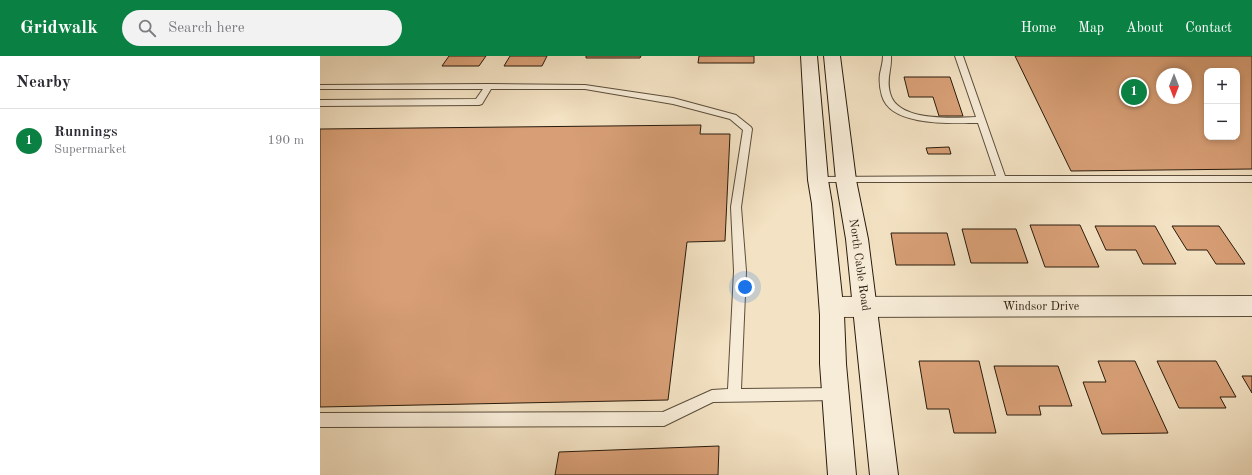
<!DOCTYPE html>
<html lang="en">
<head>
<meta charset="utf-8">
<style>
  body { margin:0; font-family:"Old Standard TT",serif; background:#f2f2f3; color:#2b2b33 }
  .controls { position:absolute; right:12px; top:12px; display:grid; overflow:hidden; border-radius:8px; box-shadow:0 2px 6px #0003 }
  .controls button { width:36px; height:36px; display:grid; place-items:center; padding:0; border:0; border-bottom:1px solid #e1e1e2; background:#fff; color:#2b2b33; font:20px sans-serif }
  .compass { position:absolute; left:836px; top:12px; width:36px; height:36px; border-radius:50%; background:#fff; box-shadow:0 2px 6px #0003; rotate:180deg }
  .you { position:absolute; left:425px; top:231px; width:14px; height:14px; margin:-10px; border:3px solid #fff; border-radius:50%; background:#1a73e8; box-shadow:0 0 0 6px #1a73e833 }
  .badge { display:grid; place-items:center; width:26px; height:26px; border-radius:50%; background:#0b8043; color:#fff; font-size:13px; font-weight:700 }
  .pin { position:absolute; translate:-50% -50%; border:2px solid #fff; box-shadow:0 1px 4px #0006 }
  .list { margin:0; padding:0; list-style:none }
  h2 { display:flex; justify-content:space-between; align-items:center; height:52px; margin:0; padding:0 16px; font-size:17px }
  h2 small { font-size:13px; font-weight:400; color:#7c7c81 }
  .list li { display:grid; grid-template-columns:26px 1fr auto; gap:12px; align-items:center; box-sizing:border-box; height:64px; padding:0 16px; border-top:1px solid #e1e1e2 }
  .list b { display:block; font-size:15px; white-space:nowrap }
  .list p { margin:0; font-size:13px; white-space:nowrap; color:#7c7c81 }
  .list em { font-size:13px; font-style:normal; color:#7c7c81 }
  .icon { flex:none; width:22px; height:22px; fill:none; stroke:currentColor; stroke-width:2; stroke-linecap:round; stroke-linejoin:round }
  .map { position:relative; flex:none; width:932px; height:419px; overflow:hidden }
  header { display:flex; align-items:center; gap:24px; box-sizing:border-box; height:56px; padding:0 20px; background:#0b8043; color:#fff }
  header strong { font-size:19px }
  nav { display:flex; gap:22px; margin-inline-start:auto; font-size:14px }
  .search { width:280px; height:36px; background:#f2f2f3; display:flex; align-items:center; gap:10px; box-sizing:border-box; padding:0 14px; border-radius:22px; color:#7c7c81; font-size:15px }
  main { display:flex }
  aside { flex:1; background:#fff }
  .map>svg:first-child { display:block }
  .building { fill:#d89f76; stroke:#281b0c; fill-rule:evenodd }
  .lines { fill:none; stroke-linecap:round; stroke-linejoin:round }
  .lane-casing { stroke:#5b4d3a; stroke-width:2 }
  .street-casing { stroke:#5b4d3a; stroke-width:2 }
  .secondary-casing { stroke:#281b0c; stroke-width:2 }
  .lane { fill:#f7ecd8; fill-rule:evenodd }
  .street { fill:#f7ecd8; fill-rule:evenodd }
  .secondary { fill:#f7ecd8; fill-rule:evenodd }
  .labels { text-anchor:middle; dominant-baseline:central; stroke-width:3.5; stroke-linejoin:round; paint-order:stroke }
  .street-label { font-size:12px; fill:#281b0c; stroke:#f7ecd8 }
</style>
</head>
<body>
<header>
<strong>Gridwalk</strong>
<div class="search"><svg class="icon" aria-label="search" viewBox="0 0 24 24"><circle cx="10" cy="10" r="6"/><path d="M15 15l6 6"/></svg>Search here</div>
<nav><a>Home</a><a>Map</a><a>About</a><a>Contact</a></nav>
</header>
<main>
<aside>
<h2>Nearby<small></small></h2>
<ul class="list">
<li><span class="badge">1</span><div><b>Runnings</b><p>Supermarket</p></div><em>190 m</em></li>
</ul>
</aside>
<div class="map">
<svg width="932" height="419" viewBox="0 0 932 419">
  <rect width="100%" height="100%" fill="#f3e2c3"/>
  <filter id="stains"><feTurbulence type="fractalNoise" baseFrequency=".005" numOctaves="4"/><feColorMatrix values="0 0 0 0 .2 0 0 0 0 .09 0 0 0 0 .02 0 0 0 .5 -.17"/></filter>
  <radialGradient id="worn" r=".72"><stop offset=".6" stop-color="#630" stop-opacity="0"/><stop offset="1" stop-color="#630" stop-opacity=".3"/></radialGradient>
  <!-- building -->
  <path class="building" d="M129 0H166L159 10H122Z
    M190 0H227L222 10H184Z
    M266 0H321L320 2H266Z
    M379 0H434V7H378Z
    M695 0H932V113L751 115ZM887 15H917V81H887ZM842 18H866V42H842Z
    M584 21H630L643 60H619L613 41H589Z
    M381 69 380 78H410L405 185 367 186 348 344 0 351V73Z
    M629 91 631 98H608L606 92Z
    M710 169H760L779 211H725Z
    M775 170H835L856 208H823L816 194H786Z
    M852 170H899L925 208H896L887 194H867Z
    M642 173H696L708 207H651Z
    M571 177H627L635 209H576Z
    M599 305H659L676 377H634L629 353H607Z
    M778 305H815L848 377 782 378 763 326H786Z
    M837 305H896L916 341H900L906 352H859Z
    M674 310H738L752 350H719L721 359H687Z
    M922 320H932V337Z
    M399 390 398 419H235L239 396Z"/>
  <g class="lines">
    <defs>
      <path id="lane" d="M563 0H571C572 13 566 22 570 37 577 66 632 62 656 61L635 0H643L685 120H932V126H495L493 124 495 122 498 121 676 120 658 67C632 67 571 71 562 40 560 33 559 25 560 18 561 12 563 7 563 0Z
        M169 28 265 29 353 42 416 59 431 71 432 73 421 151 426 215 421 333 516 332 521 334 523 338 521 342 516 344 393 346 344 370 0 371V357L343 356 392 334 408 333 414 215 411 151 423 74 410 63 353 48 265 33H171L162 48 159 49 0 50V44L156 43 163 33H0V29Z"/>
      <path id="street" d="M932 240V260L511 261 503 258 500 251 503 244 511 241Z"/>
      <path id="secondary" d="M481 0H497L508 124 512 148 524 259 526 308 536 419H508L500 308V259L492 148 488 124Z
        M504 0H520L536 124 548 183 578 419H550L526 183 516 124Z"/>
    </defs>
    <!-- lane casing -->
    <use href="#lane" class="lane-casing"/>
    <!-- street casing -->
    <use href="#street" class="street-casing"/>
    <!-- secondary casing -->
    <use href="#secondary" class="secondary-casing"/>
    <!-- lane -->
    <use href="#lane" class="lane"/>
    <!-- street -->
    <use href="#street" class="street"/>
    <!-- secondary -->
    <use href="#secondary" class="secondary"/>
  </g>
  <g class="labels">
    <!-- street labels -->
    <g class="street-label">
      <text transform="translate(539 209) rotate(82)">North Cable Road</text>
      <text x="721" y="251">Windsor Drive</text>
    </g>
  </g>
  <rect width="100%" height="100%" filter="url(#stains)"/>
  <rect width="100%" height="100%" fill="url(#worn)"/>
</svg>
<div class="controls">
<button>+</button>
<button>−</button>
</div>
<svg class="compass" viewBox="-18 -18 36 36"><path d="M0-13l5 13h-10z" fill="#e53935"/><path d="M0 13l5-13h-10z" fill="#7c7c81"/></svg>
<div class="you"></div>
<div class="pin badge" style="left:814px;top:36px">1</div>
</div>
</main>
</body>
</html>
